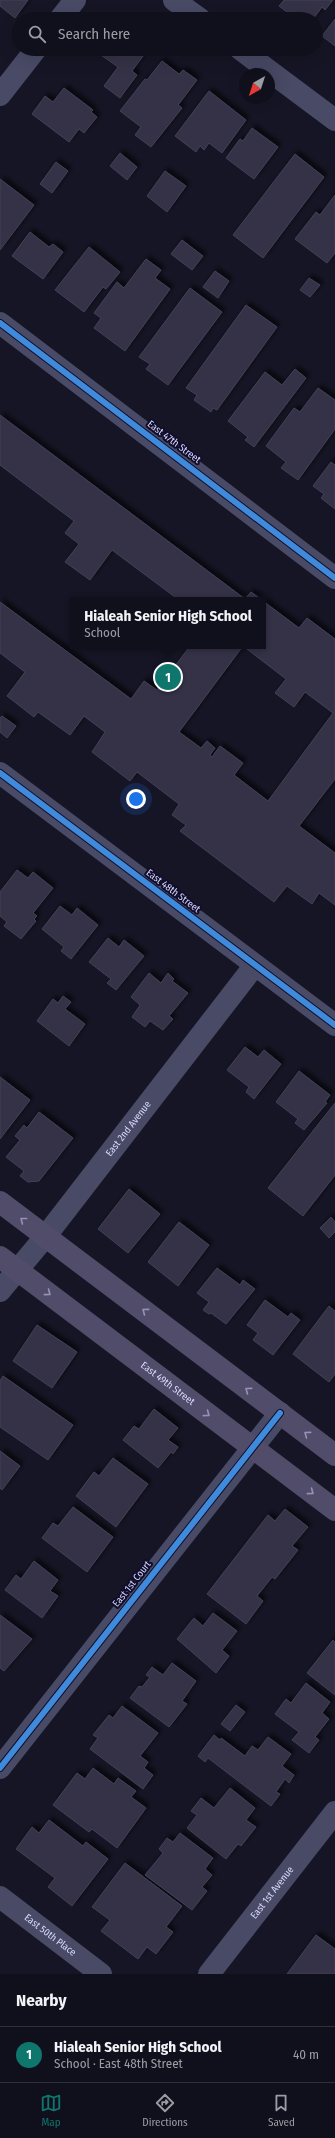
<!DOCTYPE html>
<html lang="en">
<head>
<meta charset="utf-8">
<style>
  body { margin:0; font-family:"Fira Sans Condensed",sans-serif; background:#191925; color:#f1f3f6 }
  .compass { position:absolute; left:239px; top:68px; width:36px; height:36px; border-radius:50%; background:#10101c; box-shadow:0 4px 16px #0002; rotate:219deg }
  .you { position:absolute; left:136px; top:799px; width:14px; height:14px; margin:-10px; border:3px solid #fff; border-radius:50%; background:#1a73e8; box-shadow:0 0 0 6px #1a73e833 }
  .badge { display:grid; place-items:center; width:26px; height:26px; border-radius:50%; background:#0f766e; color:#fff; font-size:13px; font-weight:700 }
  .pin { position:absolute; translate:-50% -50%; border:2px solid #fff; box-shadow:0 1px 4px #0006 }
  .popup { position:absolute; left:70px; top:597px; width:196px; height:52px; box-sizing:border-box; display:grid; place-content:center; border-radius:0px; background:#10101c; filter:drop-shadow(0 1px 3px #0005); font-size:13px; white-space:nowrap; color:#9c9da3 }
  .popup b { font-size:15px; color:#f1f3f6 }
  .popup::after { content:''; position:absolute; left:50%; top:100%; margin-left:-8px; border:8px solid transparent; border-top-color:#10101c }
  .list { margin:0; padding:0; list-style:none }
  h2 { display:flex; justify-content:space-between; align-items:center; height:52px; margin:0; padding:0 16px; font-size:17px }
  h2 small { font-size:13px; font-weight:400; color:#9c9da3 }
  .list li { display:grid; grid-template-columns:26px 1fr auto; gap:12px; align-items:center; box-sizing:border-box; height:56px; padding:0 16px; border-top:1px solid #30303b }
  .list b { display:block; font-size:15px; white-space:nowrap }
  .list p { margin:0; font-size:13px; white-space:nowrap; color:#9c9da3 }
  .list em { font-size:13px; font-style:normal; color:#9c9da3 }
  .icon { flex:none; width:22px; height:22px; fill:none; stroke:currentColor; stroke-width:2; stroke-linecap:round; stroke-linejoin:round }
  .map { position:relative; flex:none; width:335px; height:1974px; overflow:hidden }
  .search { position:absolute; background:#10101c; box-shadow:0 4px 16px #0002; left:12px; right:12px; top:12px; height:44px; display:flex; align-items:center; gap:10px; box-sizing:border-box; padding:0 14px; border-radius:22px; color:#9c9da3; font-size:15px }
  .sheet { height:108px; background:#10101c }
  nav { display:flex; justify-content:space-around; align-items:center; box-sizing:border-box; height:56px; border-top:1px solid #30303b; background:#10101c; font-size:11px; color:#9c9da3 }
  nav a { display:grid; justify-items:center; gap:2px }
  nav .on { color:#0f766e }
  .map>svg:first-child { display:block }
  .building { fill:#343346; stroke:#414058; fill-rule:evenodd; filter:url(#shadow) }
  .lines { fill:none; stroke-linecap:round; stroke-linejoin:round }
  .minor { stroke:#494b66; stroke-width:22 }
  .major { stroke:#524c6b; stroke-width:22 }
  .cycleway-casing { stroke:#100e2c; stroke-width:8 }
  .cycleway { stroke:#408adc; stroke-width:6 }
  .oneway { stroke:#9692b5 }
  .labels { text-anchor:middle; dominant-baseline:central; stroke-width:4; stroke-linejoin:round; paint-order:stroke }
  .street-label { font-size:10px; fill:#d9d9ff; stroke:#100e2c }
</style>
</head>
<body>
<div class="map">
<svg width="335" height="1974" viewBox="0 0 335 1974">
  <defs>
    <filter id="shadow"><feDropShadow dx="3.5" dy="-3.5" stdDeviation="2" flood-color="#0009"/></filter>
  </defs>
  <rect width="100%" height="100%" fill="#161525"/>
  <!-- building -->
  <path class="building" d="M0 0H28L15 18 0 6Z
    M284 0H333L325 10 322 7 313 19H296L279 6Z
    M335 19V46L322 36Z
    M105 49H142L146 52 132 71 137 75 120 98 104 86 118 67 101 55Z
    M162 61 179 74 183 70 197 80 178 105 182 108 151 147 135 135 141 127 120 111 145 79 147 80Z
    M64 88 93 110 91 112 97 117 84 133 79 129 69 142 32 114 45 96 53 102Z
    M209 91 246 120 222 153 209 143 204 150 200 146 196 152 175 136Z
    M252 128 278 147 254 179 226 158 240 139 243 141Z
    M120 153 137 167 127 180 110 166Z
    M295 154 324 177 263 258 233 235Z
    M56 162 68 171 52 193 40 184Z
    M165 171 186 186 167 212 147 196Z
    M0 179 34 205 0 250Z
    M335 195V253L327 263 295 239 316 212 320 215Z
    M30 232 49 247 53 244 63 252 43 279 12 256Z
    M182 240 203 256 192 270 171 254Z
    M89 247 120 272 106 289 103 287 84 312 55 290Z
    M146 259 161 270 155 278 170 289 125 351 94 328 101 318 94 313 117 282 124 288Z
    M215 271 229 281 218 298 203 287Z
    M309 278 320 285 310 297 300 290Z
    M190 288 222 312 168 385 146 369 150 364 139 357Z
    M246 305 277 327 217 410 213 408 211 412 194 400 197 395 186 388Z
    M295 369 306 378 254 447 245 440 248 437 228 421 265 372 282 385Z
    M318 388 335 400V429L298 480 281 468 286 462 266 446 294 408 300 412Z
    M0 415 245 599 251 592 262 600H179L112 550 90 580 65 562 79 544 65 533 74 521 0 465Z
    M331 462 335 465V509L321 498 324 494 313 486Z
    M263 601 299 628 307 618 335 639V779L299 826 335 853V905L319 893 312 904 287 886 274 902 180 831 186 825 172 815 179 804 137 772 130 781 92 752 105 732 84 716 70 735 38 712 34 717 7 696 25 672 0 653V602L131 699 144 681 157 690 190 646H263ZM243 646 286 679 275 693 294 707 305 692 333 713 268 801 234 775 243 763 220 746 212 757 210 755 215 748 207 741 201 748 179 732Z
    M2 716 16 726 7 738 0 732V718Z
    M17 870 28 878 33 872 53 888 33 913 37 916 34 919 36 921 21 939 4 926 7 922 0 916V892Z
    M60 906 72 915 77 908 98 925 71 959 61 951 64 947 42 929Z
    M108 938 119 947 124 940 144 956 116 990 107 983 111 979 89 962Z
    M149 973 161 983 168 973 174 979 172 981 188 993 169 1016 173 1019 163 1030 150 1021 145 1027 132 1017 140 1005 131 997Z
    M63 996 71 1002 65 1009 85 1024 69 1046 37 1021 53 999 58 1003Z
    M245 1047 258 1057 264 1050 281 1064 254 1099 246 1092 249 1087 227 1070Z
    M299 1071 330 1095 325 1102 327 1103 304 1130 295 1123 298 1119 276 1102Z
    M0 1077 30 1100 0 1139Z
    M335 1103V1175L303 1216 268 1188Z
    M39 1112 73 1138 39 1181 28 1182 20 1176 24 1171 6 1157 20 1140 15 1136 24 1125 27 1128Z
    M129 1189 160 1214 128 1253 98 1229Z
    M331 1217 335 1222V1232L329 1238 320 1228Z
    M179 1222 209 1245 178 1286 148 1262Z
    M217 1268 240 1285 243 1280 255 1289 226 1324 211 1313 209 1314 203 1310 209 1302 197 1293Z
    M265 1300 288 1317 291 1313 300 1320 273 1355 253 1340 258 1333 247 1325Z
    M329 1306 335 1311V1374L329 1382 293 1354Z
    M37 1325 77 1352 52 1388 13 1361Z
    M3 1376 73 1425 48 1460 0 1427V1381Z
    M154 1409 178 1428 168 1440 178 1447 173 1454 171 1452 158 1468 123 1440 134 1426 139 1429Z
    M0 1451 20 1466 2 1490 0 1488Z
    M113 1458 148 1484 116 1527 76 1496 94 1472 99 1476Z
    M73 1507 113 1537 87 1572 42 1538 53 1523 58 1526Z
    M285 1509 308 1527 292 1546 298 1550 275 1579 272 1577 257 1596 263 1601 246 1624 207 1594 268 1515 275 1521Z
    M34 1561 58 1580 50 1591 58 1596 42 1618 5 1590 16 1575 21 1579Z
    M213 1613 237 1631 222 1650 229 1656 216 1673 177 1639 194 1618 203 1626Z
    M0 1615 32 1639 4 1671 0 1668Z
    M333 1640 335 1642V1695L307 1673Z
    M172 1663 196 1681 182 1701 187 1704 169 1727 130 1698 139 1686 142 1687 150 1677 146 1675 152 1667 163 1675Z
    M306 1683 330 1702 322 1713 329 1719 315 1737 319 1740 309 1753 292 1740 299 1732 275 1714 286 1699 291 1703Z
    M236 1705 245 1712 230 1731 221 1724Z
    M122 1706 158 1733 140 1756 148 1762 144 1768 153 1775 143 1789 90 1749 98 1738 93 1735 109 1715 113 1718Z
    M214 1735 220 1740 221 1738 245 1756 252 1746 258 1750 268 1737 291 1754 282 1766 294 1775 289 1783 285 1779 276 1792 280 1794 271 1806 208 1758 205 1762 198 1756Z
    M93 1768 114 1784 118 1778 136 1791 131 1797 146 1808 117 1848 92 1829 89 1832 53 1805 77 1773 85 1779Z
    M230 1788 255 1808 246 1820 256 1827 241 1846 238 1844 226 1859 187 1828 197 1815 191 1811 201 1798 214 1808Z
    M49 1820 83 1846 86 1842 108 1859 72 1906 48 1887 55 1878 16 1849 32 1827 39 1833Z
    M180 1833 213 1858 205 1869 212 1875 202 1887 207 1891 192 1910 145 1875 163 1853 159 1849 167 1838 173 1842Z
    M125 1863 182 1906 166 1927 173 1932 156 1954 147 1947 138 1959 101 1931 110 1920 92 1907Z
    M316 1935 335 1949V1974H287Z"/>
  <g class="lines">
    <!-- minor -->
    <g class="minor">
      <path d="M174 0 200 19"/>
      <path d="M60 19 75 0"/>
      <path d="M240 49 335 120"/>
      <path d="M0 95 36 49"/>
      <path d="M0 323 335 578"/>
      <path d="M0 773 335 1025"/>
      <path id="s1" d="M0 1291 45 1237 255 965"/>
      <path d="M0 1768 280 1413"/>
      <path id="s2" d="M0 1897 101 1974"/>
      <path id="s3" d="M209 1974 335 1812"/>
    </g>
    <!-- major -->
    <g class="major">
      <path d="M0 1202 335 1455"/>
      <path id="s4" d="M0 1257 335 1510"/>
    </g>
    <defs>
      <path id="cycleway" d="M0 323 335 578
        M0 773 335 1025
        M0 1768 280 1413"/>
    </defs>
    <!-- cycleway casing -->
    <use href="#cycleway" class="cycleway-casing"/>
    <!-- cycleway -->
    <use href="#cycleway" class="cycleway"/>
  </g>
  <!-- one-way arrows -->
  <defs><path id="oneway-chevron" d="M-2-3.5L2.5 0L-2 3.5" fill="none" stroke-width="1.6" stroke-linecap="round" stroke-linejoin="round"/></defs>
  <g class="oneway">
    <use href="#oneway-chevron" transform="translate(23 1220) rotate(-142)"/>
    <use href="#oneway-chevron" transform="translate(48 1293) rotate(37)"/>
    <use href="#oneway-chevron" transform="translate(145 1311) rotate(-143)"/>
    <use href="#oneway-chevron" transform="translate(248 1390) rotate(-143)"/>
    <use href="#oneway-chevron" transform="translate(207 1414) rotate(37)"/>
    <use href="#oneway-chevron" transform="translate(307 1434) rotate(-143)"/>
    <use href="#oneway-chevron" transform="translate(311 1492) rotate(37)"/>
  </g>
  <g class="labels">
    <!-- street labels -->
    <g class="street-label">
      <text transform="translate(174 442) rotate(37)">East 47th Street</text>
      <text transform="translate(173 891) rotate(37)">East 48th Street</text>
      <text stroke="none"><textPath href="#s1" startOffset="207">East 2nd Avenue</textPath></text>
      <text stroke="none"><textPath href="#s4" startOffset="210">East 49th Street</textPath></text>
      <text transform="translate(132 1584) rotate(-52)">East 1st Court</text>
      <text stroke="none"><textPath href="#s3" startOffset="103">East 1st Avenue</textPath></text>
      <text stroke="none"><textPath href="#s2" startOffset="63">East 50th Place</textPath></text>
    </g>
  </g>
</svg>
<svg class="compass" viewBox="-18 -18 36 36"><path d="M0-13l5 13h-10z" fill="#e53935"/><path d="M0 13l5-13h-10z" fill="#9c9da3"/></svg>
<div class="you"></div>
<div class="pin badge" style="left:168px;top:677px">1</div>
<div class="popup"><b>Hialeah Senior High School</b>School</div>
<div class="search"><svg class="icon" aria-label="search" viewBox="0 0 24 24"><circle cx="10" cy="10" r="6"/><path d="M15 15l6 6"/></svg>Search here</div>
</div>
<section class="sheet">
<h2>Nearby<small></small></h2>
<ul class="list">
<li><span class="badge">1</span><div><b>Hialeah Senior High School</b><p>School · East 48th Street</p></div><em>40 m</em></li>
</ul>
</section>
<nav>
<a class="on"><svg class="icon" aria-label="map" viewBox="0 0 24 24"><path d="M3 6l6-2 6 2 6-2v14l-6 2-6-2-6 2zM9 4v14M15 6v14"/></svg>Map</a>
<a><svg class="icon" aria-label="directions" viewBox="0 0 24 24"><path d="M12 3l9 9-9 9-9-9zM9 14v-3h6M13 9l2 2-2 2"/></svg>Directions</a>
<a><svg class="icon" aria-label="saved" viewBox="0 0 24 24"><path d="M7 4h10v16l-5-4-5 4z"/></svg>Saved</a>
</nav>
</body>
</html>
